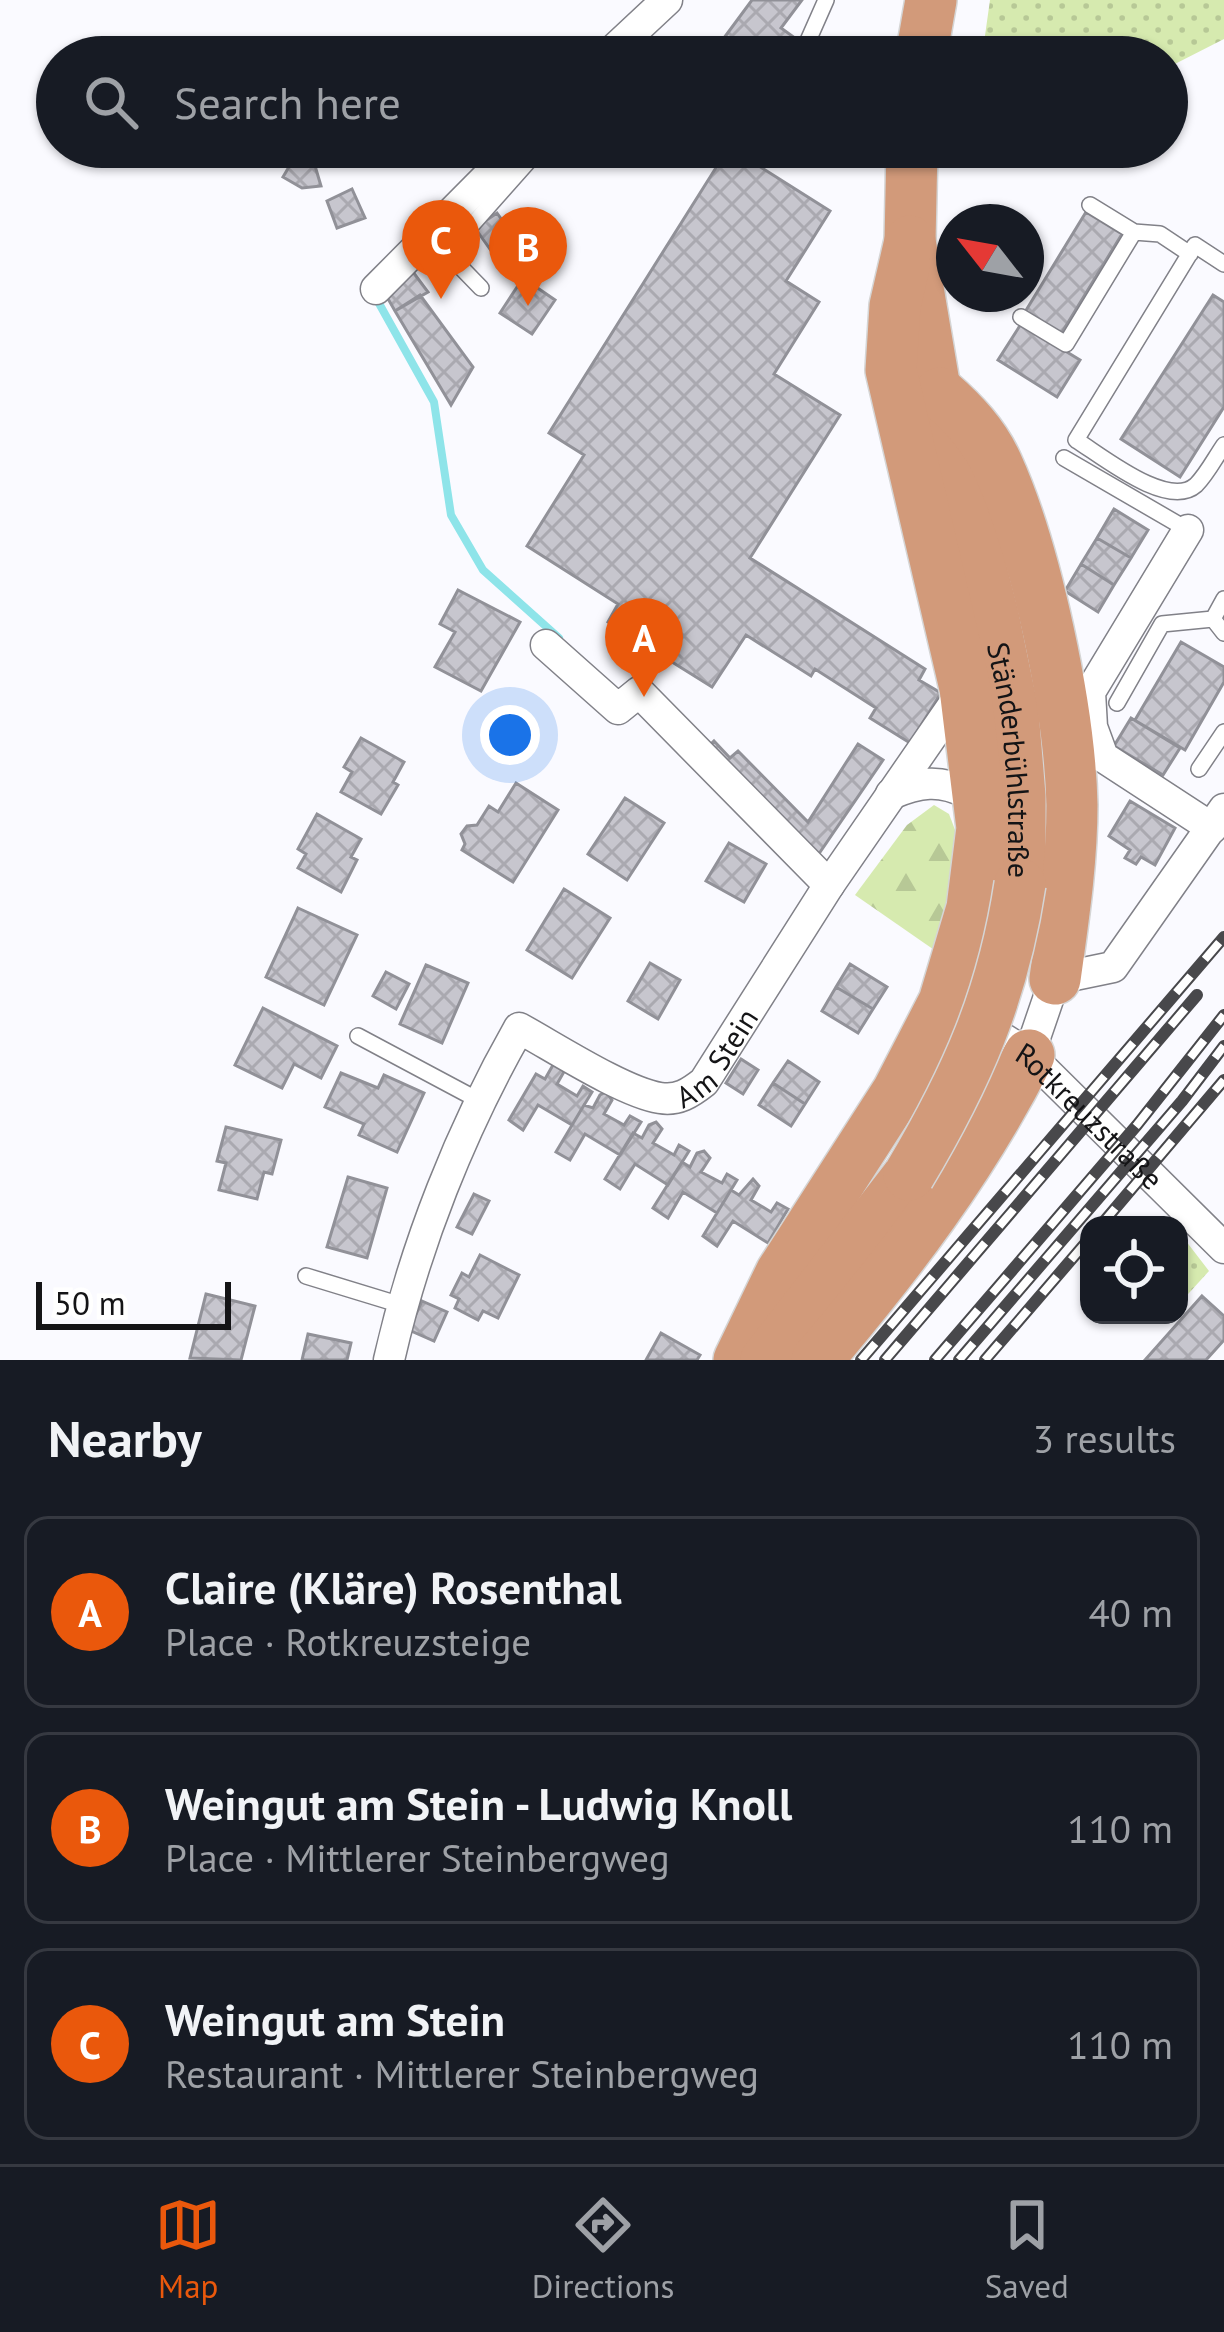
<!DOCTYPE html>
<html lang="en">
<head>
<meta charset="utf-8">
<style>
  body { margin:0; font-family:"PT Sans",sans-serif; background:#20242c; color:#f1f3f6 }
  .controls { position:absolute; right:36px; bottom:36px; display:grid; overflow:hidden; border-radius:24px; box-shadow:0 3px 9px #0004 }
  .controls button { width:108px; height:108px; display:grid; place-items:center; padding:0; border:0; border-bottom:3px solid #363941; background:#171b24; color:#f1f3f6; font:60px sans-serif }
  .compass { position:absolute; left:936px; top:204px; width:108px; height:108px; border-radius:50%; background:#171b24; box-shadow:0 3px 9px #0004; rotate:301deg }
  .scale { position:absolute; left:36px; bottom:30px; width:195px; box-sizing:border-box; padding-left:12px; border:6px solid #141416; border-top:0; font-size:33px; line-height:42px; white-space:nowrap; color:#141416; -webkit-text-stroke:9px #fff; paint-order:stroke }
  .you { position:absolute; left:510px; top:735px; width:42px; height:42px; margin:-30px; border:9px solid #fff; border-radius:50%; background:#1a73e8; box-shadow:0 0 0 18px #1a73e833 }
  .badge { display:grid; place-items:center; width:78px; height:78px; border-radius:50%; background:#ea580c; color:#fff; font-size:39px; font-weight:700 }
  .pin { position:absolute; translate:-50% -99px; filter:drop-shadow(0 3px 6px #0008) }
  .pin::after { content:''; position:absolute; top:63px; width:42px; height:36px; background:inherit; clip-path:polygon(0 0,100% 0,50% 100%) }
  .list { margin:0; padding:0; list-style:none }
  h2 { display:flex; justify-content:space-between; align-items:center; height:156px; margin:0; padding:0 48px; font-size:51px }
  h2 small { font-size:39px; font-weight:400; color:#9ea1a6 }
  .list li { display:grid; grid-template-columns:78px 1fr auto; gap:36px; align-items:center; box-sizing:border-box; height:192px; margin:0 24px 24px; padding:0 24px; border:3px solid #363941; border-radius:24px }
  .list b { display:block; font-size:45px; white-space:nowrap }
  .list p { margin:0; font-size:39px; white-space:nowrap; color:#9ea1a6 }
  .list em { font-size:39px; font-style:normal; color:#9ea1a6 }
  .icon { flex:none; width:66px; height:66px; fill:none; stroke:currentColor; stroke-width:2; stroke-linecap:round; stroke-linejoin:round }
  .map { position:relative; flex:none; width:1224px; height:1360px; overflow:hidden }
  .search { position:absolute; background:#171b24; box-shadow:0 3px 9px #0004; left:36px; right:36px; top:36px; height:132px; display:flex; align-items:center; gap:30px; box-sizing:border-box; padding:0 42px; border-radius:66px; color:#9ea1a6; font-size:45px }
  .sheet { height:804px; background:#171b24 }
  nav { display:flex; justify-content:space-around; align-items:center; box-sizing:border-box; height:168px; border-top:3px solid #363941; background:#171b24; font-size:33px; color:#9ea1a6 }
  nav a { display:grid; justify-items:center; gap:6px }
  nav .on { color:#ea580c }
  .map>svg:first-child { display:block }
  .grass { fill:url(#grass-dots) }
  .forest { fill:url(#forest-firs) }
  .lines { fill:none; stroke-linecap:round; stroke-linejoin:round }
  .stream { stroke:#8ee4e9; stroke-width:8 }
  .building { fill:url(#building-cross-hatch); stroke:#919198; stroke-width:3 }
  .service-casing { stroke:#818188; stroke-width:18 }
  .minor-casing { stroke:#818188; stroke-width:33 }
  .trunk-casing { stroke:#d5d5d5; stroke-width:54 }
  .service { stroke:#fff; stroke-width:15 }
  .minor { stroke:#fff; stroke-width:30 }
  .trunk { stroke:#d29a7a; stroke-width:51 }
  .rail-casing { stroke:#48484b; stroke-width:12 }
  .rail { stroke:#fff; stroke-width:8; stroke-dasharray:22; stroke-linecap:butt }
  .trunk-bridge-casing { stroke:#d5d5d5; stroke-width:54; stroke-linecap:butt }
  .trunk-bridge { stroke:#d29a7a; stroke-width:51 }
  .labels { text-anchor:middle; dominant-baseline:central; stroke-width:12; stroke-linejoin:round; paint-order:stroke }
  .street-label { font-size:30px; fill:#141416; stroke:#fff }
</style>
</head>
<body>
<div class="map">
<svg width="1224" height="1360" viewBox="0 0 1224 1360">
  <defs>
    <pattern id="grass-dots" width="8" height="8" patternUnits="userSpaceOnUse" patternTransform="scale(3)"><rect width="8" height="8" fill="#d6eaaf"/><path d="M2 2h.1M6 6h.1" fill="none" stroke="#b7c896" stroke-width="1.8" stroke-linecap="round"/></pattern>
    <pattern id="forest-firs" width="22" height="20" patternUnits="userSpaceOnUse" patternTransform="scale(3)"><rect width="22" height="20" fill="#d6eaaf"/><path d="M5 1l3.5 6h-7zM16 11l3.5 6h-7z" fill="#b7c896"/></pattern>
    <pattern id="building-cross-hatch" width="8" height="8" patternUnits="userSpaceOnUse" patternTransform="scale(3)"><rect width="8" height="8" fill="#c7c6ce"/><path d="M0 0l8 8M0 8l8-8" fill="none" stroke="#aaa9b0"/></pattern>
  </defs>
  <rect width="100%" height="100%" fill="#fafaff"/>
  <!-- grass -->
  <path class="grass" d="M990 0H1224V39L1167 68V57H982Z
    M1179 1232 1209 1271 1179 1304Z"/>
  <!-- forest -->
  <path class="forest" d="M934 805 949 814 957 835 940 954 855 895 907 825Z"/>
  <g class="lines">
    <!-- stream -->
    <path class="stream" d="M376 298 434 402 451 515 483 570 559 638"/>
  </g>
  <!-- building -->
  <path class="building" d="M752 0H802L781 28 821 57H742L721 42Z
    M729 147 830 211 786 281 819 302 774 374 840 415 750 558 925 669 919 680 941 693 910 743 870 718 876 708 815 669 811 676 746 635 712 687 608 622 618 604 527 546 584 455 549 433Z
    M299 150 313 159 321 186 302 188 283 177Z
    M352 189 365 218 337 228 327 201Z
    M1086 212 1122 234 1061 334 1025 312Z
    M497 213 514 237 492 252 475 228Z
    M520 242 531 261 520 267 509 248Z
    M407 264 428 292 395 311 383 290Z
    M523 278 555 300 532 334 500 313Z
    M420 295 473 367 451 405 395 311Z
    M1213 295 1224 302V407L1180 477 1121 439Z
    M1021 324 1080 360 1057 397 998 360Z
    M1114 509 1148 530 1131 558 1097 538Z
    M1097 538 1131 558 1114 585 1081 564Z
    M1081 564 1114 585 1098 612 1065 591Z
    M458 590 520 622 481 691 435 667 455 632 440 624Z
    M1181 642 1224 667V682L1185 750 1131 718 1135 720Z
    M1131 718 1180 748 1163 775 1114 746Z
    M361 738 404 762 393 782 398 785 381 814 341 792 352 772 344 767Z
    M714 741 730 758 738 751 808 822 858 744 883 760 814 861 704 751Z
    M516 783 558 810 513 882 462 850 465 844 461 834 467 826 477 825 489 806 498 812Z
    M625 798 664 823 627 880 588 854Z
    M1130 801 1175 828 1155 865 1141 857 1136 864 1125 858 1130 850 1109 836Z
    M317 814 361 839 351 857 357 860 341 892 298 868 306 854 298 849Z
    M729 843 766 864 744 902 706 881Z
    M564 889 610 918 572 978 527 950Z
    M298 908 357 935 324 1005 266 977Z
    M650 963 680 980 658 1019 628 1001Z
    M850 964 887 987 873 1009 836 987Z
    M426 965 468 983 442 1043 400 1024Z
    M386 972 409 984 396 1009 373 996Z
    M836 987 873 1009 858 1033 822 1011Z
    M263 1008 337 1046 321 1078 294 1064 282 1088 235 1065Z
    M741 1059 758 1070 743 1094 726 1083Z
    M788 1061 819 1082 805 1104 773 1083Z
    M559 1063 565 1070 557 1084 577 1096 583 1086 592 1092 572 1125 538 1105 523 1130 509 1120 536 1074 545 1079 553 1065Z
    M341 1073 378 1088 384 1075 424 1093 397 1152 359 1135 364 1124 325 1107Z
    M773 1083 805 1104 791 1126 759 1105Z
    M606 1092 612 1100 604 1114 624 1125 630 1116 641 1122 620 1155 585 1134 570 1160 556 1152 584 1105 593 1108 600 1095Z
    M656 1122 662 1129 653 1143 674 1155 679 1145 689 1151 668 1185 635 1164 620 1189 605 1179 633 1133 642 1138 649 1125Z
    M226 1127 281 1140 272 1174 264 1172 257 1199 219 1190 226 1163 217 1161Z
    M704 1151 710 1158 701 1172 722 1183 727 1174 737 1180 717 1213 683 1192 668 1218 653 1208 682 1162 690 1167 697 1153Z
    M348 1177 387 1188 367 1258 327 1247Z
    M753 1179 759 1186 751 1200 771 1212 777 1203 788 1209 768 1243 733 1221 717 1246 703 1236 731 1190 739 1195Z
    M474 1194 489 1201 472 1234 457 1227Z
    M480 1255 519 1275 498 1318 483 1311 478 1320 455 1308 459 1299 451 1295 462 1273 469 1277Z
    M206 1294 255 1306 241 1360 190 1358Z
    M1202 1296 1224 1316V1340L1206 1360H1145Z
    M422 1301 447 1312 434 1341 409 1330Z
    M661 1333 700 1355 697 1360H646Z
    M308 1334 351 1343 347 1360H302Z"/>
  <g class="lines">
    <defs>
      <path id="service" d="M807 43 826 0
        M1090 205 1134 232
        M1224 264 1195 245 1076 440C1102 456 1168 510 1196 485 1207 474 1215 458 1224 445
        M481 288 447 253 541 147
        M1021 317 1066 344 1134 232 1160 234 1190 254
        M1064 458 1188 530
        M1224 599 1213 619 1224 633
        M1117 703 1162 624 1213 619
        M1199 769 1224 732
        M358 1036 478 1100
        M306 1276 401 1305"/>
      <g id="minor">
        <path d="M606 57 667 0"/>
        <path d="M376 289 517 147"/>
        <path d="M1188 530 1090 692 1092 727 1103 757 1212 828"/>
        <path d="M546 645 618 709 639 692 829 885"/>
        <path d="M891 794C919 782 940 779 967 793L975 813"/>
        <path id="s1" d="M972 1019 1029 1055 1224 1248"/>
        <path d="M1029 1055 1055 979 1113 967 1224 809"/>
        <path id="s2" d="M389 1360C415 1245 461 1130 519 1028 554 1047 623 1092 660 1098 678 1101 690 1093 704 1082L829 885 965 688"/>
      </g>
      <g id="trunk">
        <path d="M921 57 931 0"/>
        <path id="s3" d="M912 147 910 241 935 389 993 615 1013 712 1020 796V884"/>
        <path d="M940 393C963 413 984 435 997 464 1036 550 1070 710 1072 805 1072 863 1063 921 1055 979"/>
        <path d="M739 1360 781 1273 898 1091 944 1002 972 908 982 828 965 688 891 370 895 306 910 241"/>
        <path d="M766 1360 909 1175"/>
        <path d="M817 1360C900 1262 971 1169 1029 1055"/>
      </g>
    </defs>
    <!-- service casing -->
    <use href="#service" class="service-casing"/>
    <!-- minor casing -->
    <use href="#minor" class="minor-casing"/>
    <!-- trunk casing -->
    <use href="#trunk" class="trunk-casing"/>
    <!-- service -->
    <use href="#service" class="service"/>
    <!-- minor -->
    <use href="#minor" class="minor"/>
    <!-- trunk -->
    <use href="#trunk" class="trunk"/>
    <defs>
      <path id="rail" d="M1101 1225 1224 1080
        M861 1360 1224 937
        M885 1360 1197 995
        M935 1360 1137 1125 1224 1015
        M959 1360 1182 1101 1224 1046
        M985 1360 1089 1239"/>
    </defs>
    <!-- rail casing -->
    <use href="#rail" class="rail-casing"/>
    <!-- rail -->
    <use href="#rail" class="rail"/>
    <defs>
      <path id="trunk-bridge" d="M909 1175C967 1078 1003 996 1020 884"/>
    </defs>
    <!-- trunk-bridge casing -->
    <use href="#trunk-bridge" class="trunk-bridge-casing"/>
    <!-- trunk-bridge -->
    <use href="#trunk-bridge" class="trunk-bridge"/>
  </g>
  <g class="labels">
    <!-- street labels -->
    <g class="street-label">
      <text stroke="none"><textPath href="#s3" startOffset="624">Ständerbühlstraße</textPath></text>
      <text stroke="none"><textPath href="#s2" startOffset="591">Am Stein</textPath></text>
      <text stroke="none"><textPath href="#s1" startOffset="153">Rotkreuzstraße</textPath></text>
    </g>
  </g>
</svg>
<div class="controls">
<button><svg class="icon" aria-label="locate" viewBox="0 0 24 24"><circle cx="12" cy="12" r="6"/><path d="M12 2v4M12 18v4M2 12h4M18 12h4"/></svg></button>
</div>
<svg class="compass" viewBox="-18 -18 36 36"><path d="M0-13l5 13h-10z" fill="#e53935"/><path d="M0 13l5-13h-10z" fill="#9ea1a6"/></svg>
<div class="scale">50 m</div>
<div class="you"></div>
<div class="pin badge" style="left:644px;top:697px">A</div>
<div class="pin badge" style="left:528px;top:306px">B</div>
<div class="pin badge" style="left:441px;top:299px">C</div>
<div class="search"><svg class="icon" aria-label="search" viewBox="0 0 24 24"><circle cx="10" cy="10" r="6"/><path d="M15 15l6 6"/></svg>Search here</div>
</div>
<section class="sheet">
<h2>Nearby<small>3 results</small></h2>
<ul class="list">
<li><span class="badge">A</span><div><b>Claire (Kläre) Rosenthal</b><p>Place · Rotkreuzsteige</p></div><em>40 m</em></li>
<li><span class="badge">B</span><div><b>Weingut am Stein - Ludwig Knoll</b><p>Place · Mittlerer Steinbergweg</p></div><em>110 m</em></li>
<li><span class="badge">C</span><div><b>Weingut am Stein</b><p>Restaurant · Mittlerer Steinbergweg</p></div><em>110 m</em></li>
</ul>
</section>
<nav>
<a class="on"><svg class="icon" aria-label="map" viewBox="0 0 24 24"><path d="M3 6l6-2 6 2 6-2v14l-6 2-6-2-6 2zM9 4v14M15 6v14"/></svg>Map</a>
<a><svg class="icon" aria-label="directions" viewBox="0 0 24 24"><path d="M12 3l9 9-9 9-9-9zM9 14v-3h6M13 9l2 2-2 2"/></svg>Directions</a>
<a><svg class="icon" aria-label="saved" viewBox="0 0 24 24"><path d="M7 4h10v16l-5-4-5 4z"/></svg>Saved</a>
</nav>
</body>
</html>
